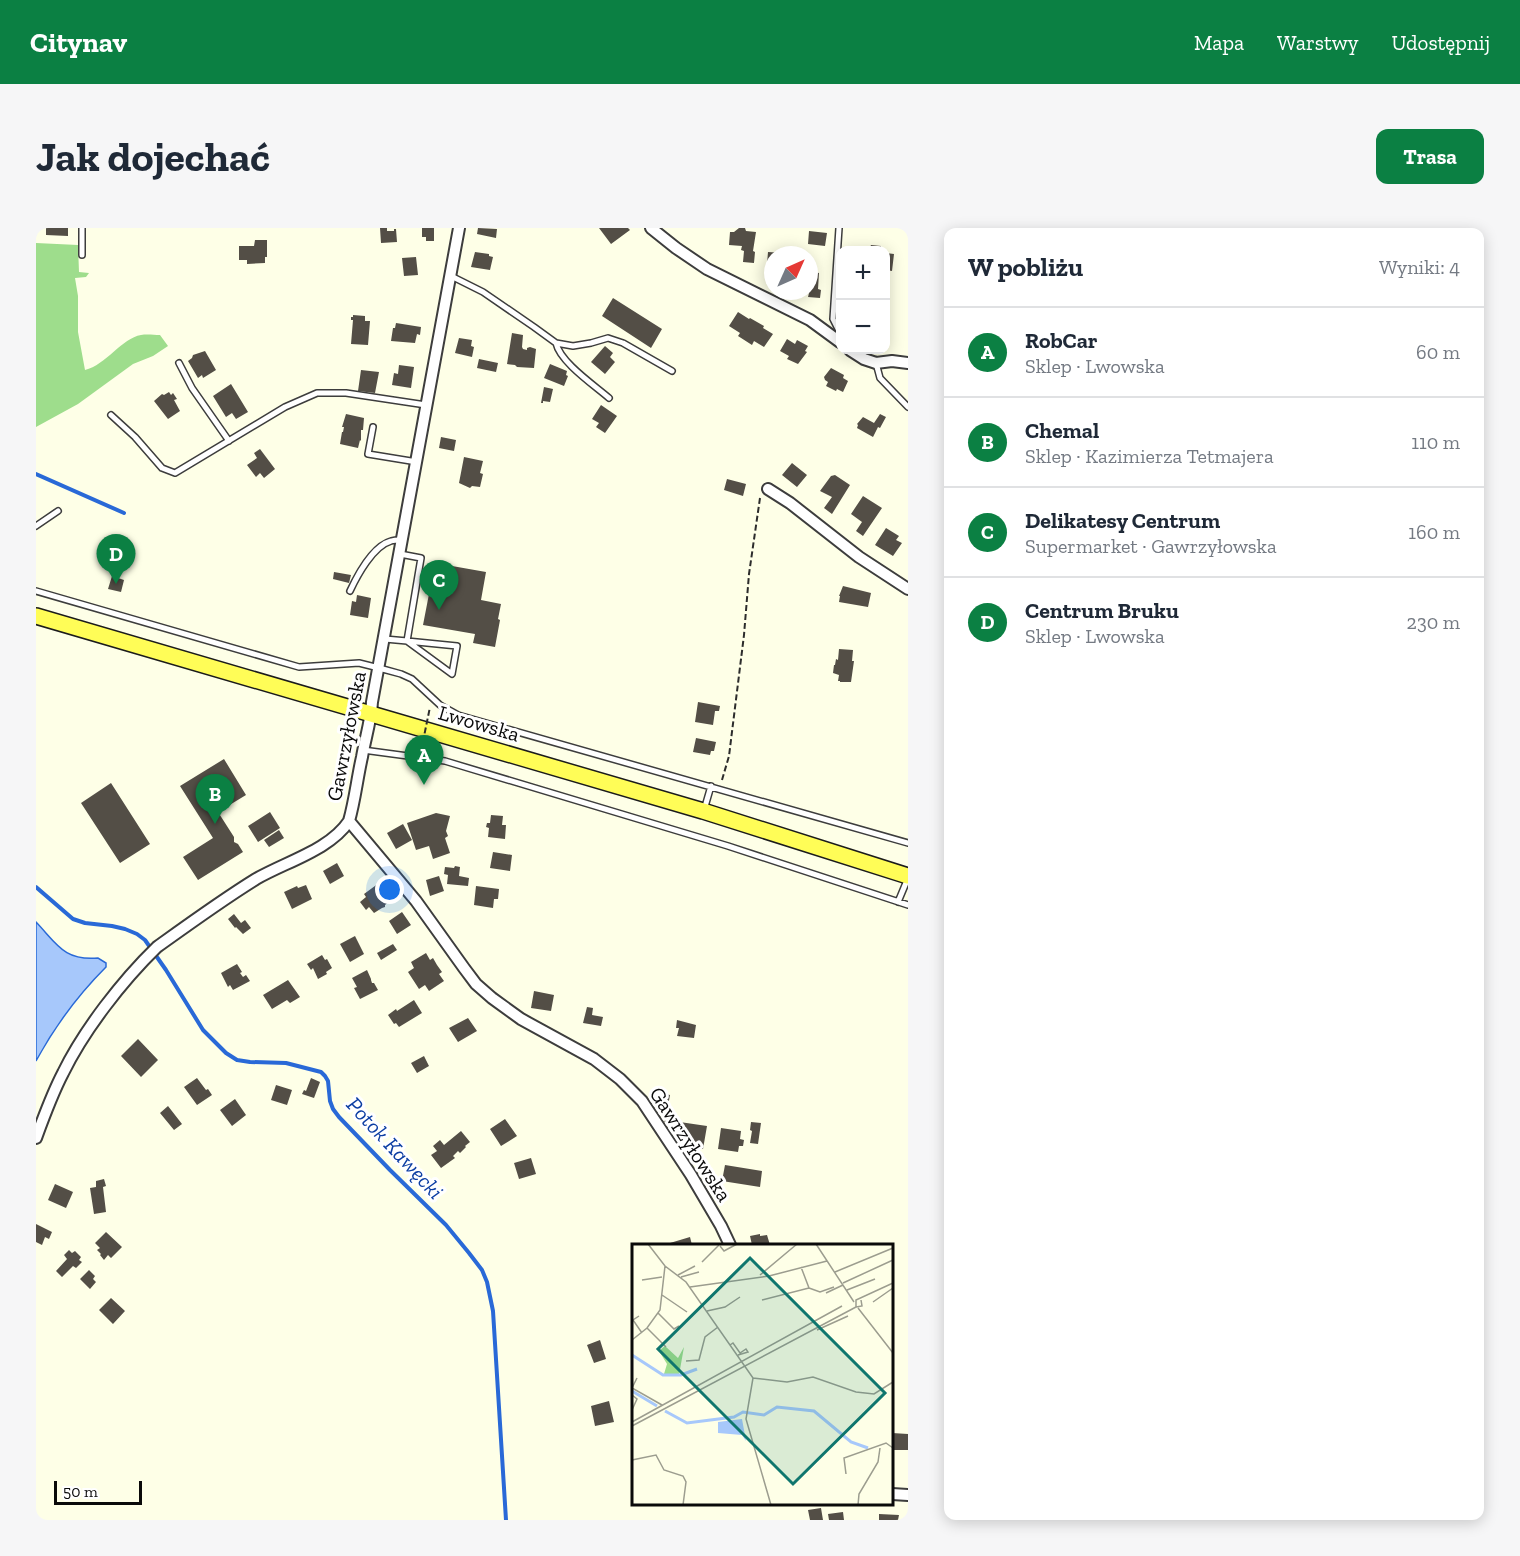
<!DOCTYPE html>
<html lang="pl">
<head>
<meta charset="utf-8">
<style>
  body { margin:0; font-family:"Zilla Slab",serif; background:#f6f6f7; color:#1f2937 }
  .controls { position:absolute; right:18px; top:18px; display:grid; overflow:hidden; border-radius:12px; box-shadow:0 3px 15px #0003 }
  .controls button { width:54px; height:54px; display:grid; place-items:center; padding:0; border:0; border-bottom:2px solid #e0e1e3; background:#fff; color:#1f2937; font:30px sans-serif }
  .compass { position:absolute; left:728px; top:18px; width:54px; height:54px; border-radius:50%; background:#fff; box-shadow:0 3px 15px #0003; rotate:45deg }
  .scale { position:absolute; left:18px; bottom:15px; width:88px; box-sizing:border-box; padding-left:6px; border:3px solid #0a0a0a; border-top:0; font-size:16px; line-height:21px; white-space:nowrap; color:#0a0a0a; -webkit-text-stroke:4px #fff; paint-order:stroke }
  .you { position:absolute; left:354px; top:662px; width:21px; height:21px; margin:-15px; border:4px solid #fff; border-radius:50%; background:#1a73e8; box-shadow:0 0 0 9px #1a73e833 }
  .badge { display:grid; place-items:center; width:39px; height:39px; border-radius:50%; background:#0b8043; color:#fff; font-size:20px; font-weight:700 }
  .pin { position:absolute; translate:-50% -50px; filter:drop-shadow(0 2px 3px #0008) }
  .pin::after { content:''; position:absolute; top:32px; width:21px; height:18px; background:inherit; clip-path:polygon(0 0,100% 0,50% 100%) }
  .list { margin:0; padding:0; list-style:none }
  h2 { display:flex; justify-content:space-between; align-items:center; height:78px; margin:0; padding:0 24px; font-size:26px }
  h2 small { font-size:20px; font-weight:400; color:#747a83 }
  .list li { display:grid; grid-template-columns:39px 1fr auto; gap:18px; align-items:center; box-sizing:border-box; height:90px; padding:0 24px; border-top:2px solid #e0e1e3 }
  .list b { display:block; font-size:22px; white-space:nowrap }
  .list p { margin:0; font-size:20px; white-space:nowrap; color:#747a83 }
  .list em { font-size:20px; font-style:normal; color:#747a83 }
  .map { position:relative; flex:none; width:872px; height:1292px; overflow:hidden; border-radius:12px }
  header { display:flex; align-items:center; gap:36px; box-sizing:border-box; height:84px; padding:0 30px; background:#0b8043; color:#fff }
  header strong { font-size:28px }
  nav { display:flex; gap:33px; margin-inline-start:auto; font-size:21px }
  .intro { display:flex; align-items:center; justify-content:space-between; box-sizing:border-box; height:144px; padding:0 36px }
  h1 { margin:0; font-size:42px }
  .button { padding:15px 27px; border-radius:12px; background:#0b8043; color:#fff; font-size:21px; font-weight:700 }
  main { display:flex; gap:36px; padding:0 36px }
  aside { flex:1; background:#fff; border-radius:12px; box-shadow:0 3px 15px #0003 }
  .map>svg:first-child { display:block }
  .forest { fill:#9edd8c }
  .water { fill:#a7c8fb; stroke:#2969d7; stroke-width:1.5 }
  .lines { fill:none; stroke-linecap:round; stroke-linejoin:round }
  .stream { stroke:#2969d7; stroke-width:4 }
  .building { fill:#534e46 }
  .service-casing { stroke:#3d3d3d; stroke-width:8 }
  .minor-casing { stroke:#3d3d3d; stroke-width:14 }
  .primary-casing { stroke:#1b1b1b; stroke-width:18 }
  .path { stroke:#2c2c2c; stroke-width:2; stroke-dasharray:6 3; stroke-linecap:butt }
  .service { stroke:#fff; stroke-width:5 }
  .minor { stroke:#fff; stroke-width:10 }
  .primary { stroke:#fffd57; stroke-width:15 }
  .path-bridge { stroke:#2c2c2c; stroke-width:2; stroke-dasharray:6 3; stroke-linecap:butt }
  .labels { text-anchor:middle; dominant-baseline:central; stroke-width:6; stroke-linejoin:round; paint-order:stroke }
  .street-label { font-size:21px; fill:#0a0a0a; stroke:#fff }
  .water-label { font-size:22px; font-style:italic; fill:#0c3ea3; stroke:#fff }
  .inset-river { fill:none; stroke:#a7c8fb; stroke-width:3 }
  .inset-road { fill:none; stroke:#9c9d8f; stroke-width:1.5 }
  .view { fill:#0f766e; fill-opacity:0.15; stroke:#0f766e; stroke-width:3 }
  .inset-edge { fill:none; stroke:#0a0a0a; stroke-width:3 }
</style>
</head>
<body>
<header>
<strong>Citynav</strong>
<nav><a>Mapa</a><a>Warstwy</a><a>Udostępnij</a></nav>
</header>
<div class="intro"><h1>Jak dojechać</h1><a class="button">Trasa</a></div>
<main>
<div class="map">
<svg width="872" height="1292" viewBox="0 0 872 1292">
  <rect width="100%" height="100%" fill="#feffe7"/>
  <!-- forest -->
  <path class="forest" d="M0 15 42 17 43 44 53 45 50 49 39 50 42 68V104L49 142C70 137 86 110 105 107 111 106 118 107 124 107L132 118 117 128 97 136 42 176 0 199Z"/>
  <!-- water -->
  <path class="water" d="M0 694C21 716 28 733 62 730L70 735V739C42 767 19 798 0 833Z"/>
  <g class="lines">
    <!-- stream -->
    <path class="stream" d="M0 246 88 285
      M0 659 37 691 49 695 76 698 89 701 101 706 109 712 130 742 167 802 190 825 201 832 214 834 250 835 285 844 289 848 292 853 294 873 297 881 303 889 354 942 410 997 433 1025 446 1042 451 1054 457 1083 470 1292"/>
  </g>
  <!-- building -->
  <path class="building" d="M10 0H32V8L10 7Z
    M344 0H351V3H358V1H360L361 14 345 15Z
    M386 0H398V13H390V9H386Z
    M442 0 461 1 460 10 441 6Z
    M563 0H592L594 2 575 16Z
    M703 0H709L710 3 720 4 717 23 719 24 718 35 707 34 708 23 705 22 706 18 693 17 694 4H698Z
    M773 3 791 5 789 18 772 16Z
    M219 12H231V29H229V35L211 36V32H203V18H218Z
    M835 17 845 18V22H833Z
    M439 24 453 26V28L457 29 454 42 435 39Z
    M732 24 748 25 747 27H737V49L730 48Z
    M850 25 858 26 856 43 850 42Z
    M380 29 382 47 368 48 366 30Z
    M773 43 783 45 782 61 785 62 784 70 772 69 773 65H767V63H773Z
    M577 70 626 101 615 120 566 88Z
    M702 84 713 91 714 90 728 98 727 100 737 106 728 119 718 113 716 117 702 108 704 105 693 98Z
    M317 87 329 88V93H334L332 117 315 116 317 92H315V89H317Z
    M360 95 385 99 384 107 381 106 379 115 355 113 357 100H359Z
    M476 105 487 107 486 119 487 121 491 122V120L494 119 500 121 498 140 481 139 479 137 471 136Z
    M423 110 436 112 435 118 438 119 436 129 419 125Z
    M751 111 759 116 761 112 772 118 769 123 771 124 762 136 751 131 753 128 744 123Z
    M569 118 577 125 574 129 579 134 569 146 555 134Z
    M169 123 180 142 167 150 166 147 162 150 152 133 156 130 157 127Z
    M443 131 462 135 460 144 441 140Z
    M514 136 531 143 530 147 532 148 528 158 508 150Z
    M363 137 378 139 375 160 356 157 358 145 362 146Z
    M795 140 808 147 807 150 812 153 807 164 801 161 800 163 790 158 792 154 789 152 788 149Z
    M325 142 343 144 339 165 322 163Z
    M195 156 212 184 200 191 196 185 190 189 177 168Z
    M508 159 517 161 514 174 507 173V175H505Z
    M133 164 135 167 137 165 141 171 138 172 144 183 132 191 118 173 126 166 128 167Z
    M565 177 581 188 569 205 560 199 563 195 556 191Z
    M310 186 328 190 327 202H325V213L324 212 322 220 304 216 306 204H307L308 199H306Z
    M844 186 850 189 844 200 842 199 837 209 821 200 822 197 821 196 827 189 838 195Z
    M405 209 420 212 418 223 403 220Z
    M224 221 239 241 228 250 224 245 220 249 211 237 221 230 218 225Z
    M428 229 447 233 444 245 447 246 444 259 436 258 434 260 423 255Z
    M756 235 771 247 761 259 746 247Z
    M799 247 814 257 796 286 788 280 796 269 784 263 795 248Z
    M691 251 710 256 707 268 688 262Z
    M827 268 846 280 827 308 820 303 826 294 815 286Z
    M850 300 863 308 860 312 866 315 857 328 839 317Z
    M399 335 450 344 445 372 465 376 462 391 464 392 459 419 437 415 439 406 387 397Z
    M298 344 315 347 313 355 297 351Z
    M76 348 88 352 85 364 72 361Z
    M807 358 835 365 832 379 803 374 804 368H803Z
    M321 367 335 370 332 390 314 387 316 373 320 374Z
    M803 421 817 422 816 433H818L815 454H804V453H802L803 447 797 445 798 437H799L800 431 802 432Z
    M662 474 684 478 683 483H679L677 497 659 494Z
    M660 510 680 514 678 523H675L674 527 657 524Z
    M188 531 210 567 182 584 198 609V614L202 616 207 624 162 652 147 629 177 610 144 558Z
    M75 555 114 616 84 635 45 575Z
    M234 584 244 600 222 614 212 598Z
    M400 585 414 588 410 603 412 608 409 610 414 625 397 631 393 618 380 622 371 595Z
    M455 587 467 588 466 597H470L469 611 452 609 453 600 450 599 451 595H454Z
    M367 596 376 612 360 621 351 605Z
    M243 602 248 610 233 619 228 612Z
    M457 624 476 627 474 643 454 640Z
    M301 635 308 648 294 656 287 643Z
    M419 638 424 639 423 648 433 650 432 658 411 656 412 647 408 646 409 639 418 640Z
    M403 648 408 663 394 668 390 652Z
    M343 655 356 671 349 677V679L346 680 338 685 333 679 330 682 324 674 330 669 328 666Z
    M270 657 276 671 256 681 248 664 261 658 262 660Z
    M440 658 463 661 462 671H458L457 680 438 677Z
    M366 684 375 697 361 706 353 693Z
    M198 686 205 695 209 692 215 700 207 706 200 699 199 700 192 691Z
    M319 708 328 726 314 734 304 716Z
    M357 716 361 722 345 732 341 725Z
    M390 725 394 732 397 730 401 737 406 744 403 746 408 753 393 763 389 757 383 761 372 744 378 740 375 734Z
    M286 727 289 732 291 731 296 740 290 744 291 746 282 751 277 740 275 742 271 736Z
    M201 736 206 744 204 745 207 749 210 747 214 753 197 762 194 757 192 759 185 745Z
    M331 742 335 751V752L336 755H338L342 762 324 771 318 760 321 759 316 750Z
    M252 752 264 769 254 775 251 772 236 781 227 767Z
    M498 763 518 767 515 783 495 780Z
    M378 772 386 785 363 799 360 795 358 796 352 787 360 781 361 783Z
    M551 779 557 780 556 787 567 789 565 798 547 795Z
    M432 790 441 803 422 814 413 800Z
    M641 792 660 797 658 810 641 808 643 800H640Z
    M102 811 122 832 105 849 85 828Z
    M388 828 393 838 381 845 375 835Z
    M161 850 170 862 172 861 176 867 161 877 148 859Z
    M275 850 284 854 278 870 266 866 268 862 270 863Z
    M240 857 256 862 251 877 235 872Z
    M623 864 634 867 632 878 621 875Z
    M199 871 210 887 196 898 184 882Z
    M132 878 146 896 138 902 124 885Z
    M469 891 481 908 465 918 454 901Z
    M630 892 671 898 667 921 660 920V924L647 922 631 896 628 893Z
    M715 894 725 895 722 916 714 915 716 903 714 902Z
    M685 900 705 903 704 911 708 912 707 918H703L702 924 682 921Z
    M425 903 434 914 429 918 430 919 424 925 422 923 417 928 419 930 405 940 395 927 401 923 397 918 404 912 408 917Z
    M495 930 500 946 483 951 478 935Z
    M689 937 726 943 724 959 686 953Z
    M68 951 70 958 67 959 70 984 58 986 54 960 60 959V953Z
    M19 956 37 964 30 980 12 972Z
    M0 996 16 1004 13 1011 9 1009 6 1017 0 1014Z
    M70 1004 86 1019 75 1030 72 1027 68 1032 64 1027 65 1026 61 1022 64 1020 59 1015Z
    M724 1006V1008L731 1007 734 1017H716L714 1008Z
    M654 1009 656 1017H635L634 1015Z
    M33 1022 36 1025 39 1023 45 1029 43 1032 46 1034 40 1040 37 1038 26 1049 20 1043 31 1031 28 1027Z
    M53 1042 59 1048 57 1051 60 1054 54 1061 44 1051Z
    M75 1070 89 1083 77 1096 63 1082Z
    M564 1112 570 1131 558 1135 551 1117Z
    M573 1173 578 1194 559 1198 555 1178Z
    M856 1205 872 1206V1222H856Z
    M785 1280 787 1292H774L772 1282Z
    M807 1284 808 1292H793L792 1286Z
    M843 1286 863 1287 862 1292H843Z"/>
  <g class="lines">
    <defs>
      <path id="service" d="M46 0V27
        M415 48 447 64 498 99 520 115 537 118 555 115 572 110 587 115 636 143
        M802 101 797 91 803 0
        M520 115C524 134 558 157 573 170
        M143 135 156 160 193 213
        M840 135 844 150 872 179
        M75 187 99 209 126 240 139 245 249 179 281 165H310L390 177
        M337 199 332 226 381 234
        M0 298 22 283
        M0 363 263 439 323 435 343 440 365 446 376 451 404 477 422 487 872 615
        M314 363C321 348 337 318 355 313 358 312 361 312 365 312
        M349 411 371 413 416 446 421 418 371 413 385 330 364 326
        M327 522 409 533 692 618 872 677
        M668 582 675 558
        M862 674 872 650"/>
      <path id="minor" d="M423 0 336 474C335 493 329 511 326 529 321 551 319 572 313 593L380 673 428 740 440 756 456 770 485 791 558 831 584 851 606 873 655 947 685 998 694 1017
        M615 0 640 20 671 41 774 92 804 114
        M814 122 828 131 840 135 856 133 872 135
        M732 261 754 275 823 329 872 361
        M0 910C8 888 16 866 27 845 48 802 86 753 121 719 153 696 186 672 220 651 249 634 294 622 313 593
        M856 1266 872 1267"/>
      <path id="primary" d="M0 388 667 583 872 648"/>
    </defs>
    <!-- service casing -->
    <use href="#service" class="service-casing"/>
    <!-- minor casing -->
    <use href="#minor" class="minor-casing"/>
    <!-- primary casing -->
    <use href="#primary" class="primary-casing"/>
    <!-- path -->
    <path class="path" d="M686 552 693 528 708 407 713 346 724 270"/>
    <!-- service -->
    <use href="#service" class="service"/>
    <!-- minor -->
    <use href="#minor" class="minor"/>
    <!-- primary -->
    <use href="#primary" class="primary"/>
    <!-- path-bridge -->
    <path class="path-bridge" d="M385 523 394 479"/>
  </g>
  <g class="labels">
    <!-- street labels -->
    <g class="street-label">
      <text transform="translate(443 495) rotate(16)">Lwowska</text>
      <text transform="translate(310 508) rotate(-79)">Gawrzyłowska</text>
      <text transform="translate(655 916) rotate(57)">Gawrzyłowska</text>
    </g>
    <!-- water labels -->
    <g class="water-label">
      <text transform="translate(359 920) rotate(47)">Potok Kawęcki</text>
    </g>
  </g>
  <!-- overview -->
  <g transform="translate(596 1016)">
    <rect width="261" height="261" fill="#feffe7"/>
    <path d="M33 102 46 114 52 103 47 131 32 130 35 120 27 107Z" fill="#9edd8c"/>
    <path d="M110 175 114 197 110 191 86 189V178Z" fill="#a7c8fb"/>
    <path class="inset-river" d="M0 111 31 131H49L65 125M0 147 25 162M33 167 55 179 102 173 111 168 132 171 145 163 182 167 219 198 236 204"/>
    <path class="inset-road" d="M16 0 33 22 54 38 121 134 155 138 181 133 224 148 242 150 261 138M184 0 222 58M88 2 92 7 105 0M70 18 87 1M203 28 261 4M46 31 63 22M128 31 165 0M49 33 67 28M10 36 30 33M211 39 261 16M58 43 137 32 195 17M177 44 188 48 202 43M215 46 243 35M194 49 211 41M30 51 55 68M130 56 177 44 169 23M229 56 230 62 224 63V56L261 39M241 58 261 44M226 64 261 109M75 67 93 63 108 53M26 69 42 85 47 82M7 72 1 76 10 89M15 84 34 103M185 86 216 72M0 96 15 84 28 66 33 22M98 101 101 99 108 109 114 105 116 108 106 111M54 117 67 116 73 93 86 83M5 134 0 144 30 161M121 134 114 175 139 261M0 151 5 155 0 166M0 178 210 62M0 182 224 63M0 216 24 211 32 226 51 232 54 238 51 261M214 230 212 214 254 199 261 204M226 261 227 250 246 218 248 204"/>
    <path class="view" d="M118 14 253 149 161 240 26 105Z"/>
    <rect width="261" height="261" class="inset-edge"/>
  </g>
</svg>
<div class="controls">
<button>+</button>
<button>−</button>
</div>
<svg class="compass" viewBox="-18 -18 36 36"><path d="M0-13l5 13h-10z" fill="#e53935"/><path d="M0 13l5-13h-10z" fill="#747a83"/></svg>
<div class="scale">50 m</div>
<div class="you"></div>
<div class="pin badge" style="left:388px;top:557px">A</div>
<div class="pin badge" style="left:179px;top:596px">B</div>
<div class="pin badge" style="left:403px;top:382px">C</div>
<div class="pin badge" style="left:80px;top:356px">D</div>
</div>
<aside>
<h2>W pobliżu<small>Wyniki: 4</small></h2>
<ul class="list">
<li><span class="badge">A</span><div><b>RobCar</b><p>Sklep · Lwowska</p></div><em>60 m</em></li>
<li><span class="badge">B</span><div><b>Chemal</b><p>Sklep · Kazimierza Tetmajera</p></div><em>110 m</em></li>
<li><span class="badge">C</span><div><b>Delikatesy Centrum</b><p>Supermarket · Gawrzyłowska</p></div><em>160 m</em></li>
<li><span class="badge">D</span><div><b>Centrum Bruku</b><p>Sklep · Lwowska</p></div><em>230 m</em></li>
</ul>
</aside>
</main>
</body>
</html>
